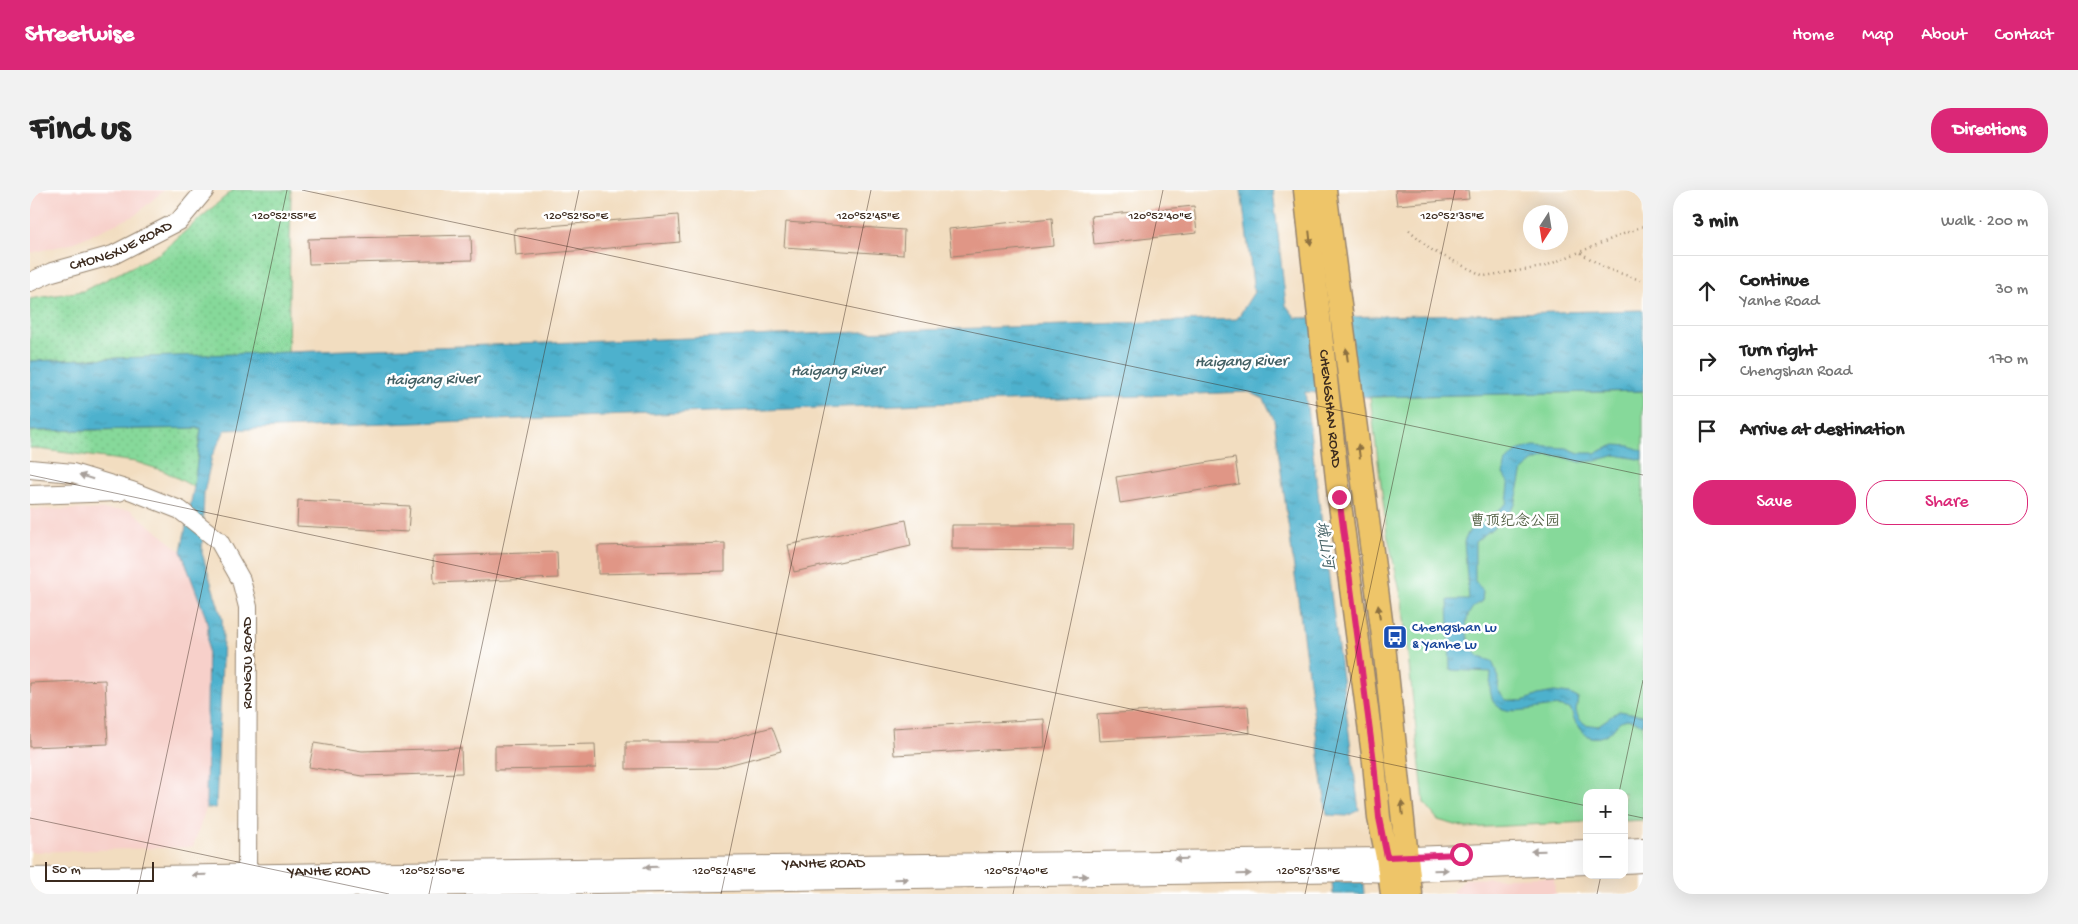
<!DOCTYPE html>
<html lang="en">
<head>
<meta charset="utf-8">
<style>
  body { margin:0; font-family:"Gochi Hand","LXGW WenKai TC",sans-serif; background:#f2f2f2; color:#222 }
  .controls { position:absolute; right:15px; bottom:15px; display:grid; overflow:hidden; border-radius:10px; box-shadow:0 5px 20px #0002 }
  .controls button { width:45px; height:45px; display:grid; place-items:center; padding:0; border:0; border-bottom:1px solid #e0e0e0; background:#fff; color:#222; font:25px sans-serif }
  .compass { position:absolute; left:1493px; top:15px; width:45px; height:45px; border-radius:50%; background:#fff; box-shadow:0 5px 20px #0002; rotate:192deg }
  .scale { position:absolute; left:15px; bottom:12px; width:109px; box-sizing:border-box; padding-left:5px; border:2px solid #3b2a1e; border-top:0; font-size:14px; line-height:18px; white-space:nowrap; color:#3b2a1e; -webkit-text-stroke:4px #fff; paint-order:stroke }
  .stop { position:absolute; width:15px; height:15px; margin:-11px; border:4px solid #db2777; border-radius:50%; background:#fff }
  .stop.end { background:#db2777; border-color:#fff; box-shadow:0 1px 5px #0008 }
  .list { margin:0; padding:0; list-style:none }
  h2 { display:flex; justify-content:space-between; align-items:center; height:65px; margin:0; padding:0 20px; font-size:21px }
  h2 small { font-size:16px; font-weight:400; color:#767676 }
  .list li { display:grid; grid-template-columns:32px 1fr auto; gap:15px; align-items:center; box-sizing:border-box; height:70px; padding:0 20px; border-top:1px solid #e0e0e0 }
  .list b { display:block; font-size:19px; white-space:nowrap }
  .list p { margin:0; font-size:16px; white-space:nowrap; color:#767676 }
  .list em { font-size:16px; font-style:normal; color:#767676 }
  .actions { display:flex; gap:10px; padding:15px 20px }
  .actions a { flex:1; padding:11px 0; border:1px solid #db2777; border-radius:20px; text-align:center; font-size:18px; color:#db2777 }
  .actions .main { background:#db2777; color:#fff }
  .icon { flex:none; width:28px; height:28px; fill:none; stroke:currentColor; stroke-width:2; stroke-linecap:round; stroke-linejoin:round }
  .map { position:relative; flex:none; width:1613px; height:704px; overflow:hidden; border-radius:20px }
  header { display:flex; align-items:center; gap:30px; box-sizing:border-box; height:70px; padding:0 25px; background:#db2777; color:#fff }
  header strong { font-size:24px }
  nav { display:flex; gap:28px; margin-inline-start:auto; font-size:18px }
  .intro { display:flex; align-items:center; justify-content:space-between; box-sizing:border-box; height:120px; padding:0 30px }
  h1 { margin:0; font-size:35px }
  .button { padding:12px 22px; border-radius:20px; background:#db2777; color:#fff; font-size:18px; font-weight:700 }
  main { display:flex; gap:30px; padding:0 30px }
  aside { flex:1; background:#fff; border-radius:20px; box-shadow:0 5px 20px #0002 }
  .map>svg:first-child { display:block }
  .built { fill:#f7d0ca }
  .grass { fill:url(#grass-dots); stroke:#60825c }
  .park { fill:#86d99a; stroke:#60825c }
  .water { fill:url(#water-ripples); stroke:#446e76 }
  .building { fill:#e09686 }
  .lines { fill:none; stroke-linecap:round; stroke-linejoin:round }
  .minor-casing { stroke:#96846f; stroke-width:20 }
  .major-casing { stroke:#96846f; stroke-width:25 }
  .path { stroke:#96846f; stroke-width:2.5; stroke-dasharray:1 4; stroke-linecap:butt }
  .minor { stroke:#fff; stroke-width:18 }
  .major { stroke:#eec569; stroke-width:22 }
  .oneway { fill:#8c7040 }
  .oneway2 { fill:#a79f9a }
  .route { stroke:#db2777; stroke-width:6 }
  .ticks { fill:none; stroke:#3b2a1e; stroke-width:1; stroke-opacity:0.45 }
  .labels { text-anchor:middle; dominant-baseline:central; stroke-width:5; stroke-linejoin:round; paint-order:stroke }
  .street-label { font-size:15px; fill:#3b2a1e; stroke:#fff }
  .park-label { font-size:15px; fill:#525f43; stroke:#fff }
  .transit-label { font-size:15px; fill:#164399; stroke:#fff; text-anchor:start }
  .water-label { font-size:16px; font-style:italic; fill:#436064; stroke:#fff }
  .ticks-label { font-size:12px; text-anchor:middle; fill:#3b2a1e; stroke:#fff; stroke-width:5; stroke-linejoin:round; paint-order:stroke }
</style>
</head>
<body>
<header>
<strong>Streetwise</strong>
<nav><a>Home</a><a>Map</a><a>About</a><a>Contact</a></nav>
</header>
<div class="intro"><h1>Find us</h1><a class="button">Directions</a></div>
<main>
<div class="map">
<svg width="1613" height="704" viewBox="0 0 1613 704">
  <defs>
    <pattern id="grass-dots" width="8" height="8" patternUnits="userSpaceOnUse" patternTransform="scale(1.25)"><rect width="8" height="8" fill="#86d99a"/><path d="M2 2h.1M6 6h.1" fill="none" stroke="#75ba84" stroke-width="1.8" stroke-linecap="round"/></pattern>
    <pattern id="water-ripples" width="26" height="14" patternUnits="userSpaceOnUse" patternTransform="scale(1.25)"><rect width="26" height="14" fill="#4eb1cd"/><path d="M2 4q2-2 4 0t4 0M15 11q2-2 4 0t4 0" fill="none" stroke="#4290a6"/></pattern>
  </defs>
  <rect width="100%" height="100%" fill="#fff"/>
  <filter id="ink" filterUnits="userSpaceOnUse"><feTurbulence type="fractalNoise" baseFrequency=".02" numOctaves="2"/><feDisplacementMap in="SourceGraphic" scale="10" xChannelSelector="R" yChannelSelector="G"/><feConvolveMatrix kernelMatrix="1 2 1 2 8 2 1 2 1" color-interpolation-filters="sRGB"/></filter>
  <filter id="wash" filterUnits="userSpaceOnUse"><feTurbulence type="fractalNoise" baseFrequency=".0096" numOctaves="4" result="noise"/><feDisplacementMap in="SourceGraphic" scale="20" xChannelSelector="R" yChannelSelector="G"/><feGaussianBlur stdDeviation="1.12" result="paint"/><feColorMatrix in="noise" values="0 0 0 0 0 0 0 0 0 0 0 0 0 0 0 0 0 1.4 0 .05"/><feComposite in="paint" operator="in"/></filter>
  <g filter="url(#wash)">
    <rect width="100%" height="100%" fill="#f2ddc0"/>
    <!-- built -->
    <path class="built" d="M0 0H134L104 26 40 54 0 63Z
      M0 319 101 320 151 361 176 428 178 438 176 618 163 657 0 662Z
      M1524 687 1525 704H1420L1434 689Z"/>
    <!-- grass -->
    <path class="grass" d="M203 0H261L258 163 0 171V109L53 101 130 63Z
      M171 238 164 297 134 281 106 272 0 258V241Z"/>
    <!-- park -->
    <path class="park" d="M1613 201V630L1594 631V603H1557V632L1436 638 1408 630 1394 613 1372 410 1357 343 1340 207Z"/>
    <!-- water -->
    <path class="water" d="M1211 0H1243L1256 115 1266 128 1613 120V201L1340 207 1275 202 1329 620 1317 626 1297 625 1244 229 1234 209 1219 202 195 240 182 266 174 303 172 363 192 428 193 448 186 618H176L178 438 176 428 151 361 164 297 171 238 0 241V171L1207 129 1224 102Z
      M1585 255 1600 256 1613 261V270L1586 265 1565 271 1550 272 1530 266 1517 267 1503 272 1493 280 1485 315 1473 330 1445 352V391L1453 401 1452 412C1429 420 1434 454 1450 467 1453 469 1459 470 1462 471L1469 488 1468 500 1476 510 1493 511 1508 505 1524 502 1540 504 1548 508 1546 521 1549 529 1555 534 1567 536 1589 521 1613 525V535C1607 532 1601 528 1594 530 1587 531 1585 538 1580 542 1559 557 1546 539 1541 520 1519 506 1463 542 1460 498 1460 492 1461 487 1461 482L1420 480 1418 410H1439L1434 352 1439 341 1453 333 1477 313 1479 294 1473 284 1476 271 1489 260 1504 256 1537 258 1549 263H1565Z
      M1302 692H1333L1334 704H1303Z"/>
    <g id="blocks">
      <!-- building -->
      <path class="building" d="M1365 0H1438L1439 9 1367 15Z
        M1164 16 1167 43 1064 54 1061 26Z
        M648 25 650 52 486 66 484 39Z
        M1022 28 1024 56 922 66 919 39Z
        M756 32 874 40 873 65 754 57Z
        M441 45 442 70 279 74 278 49Z
        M1205 268 1209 294 1090 313 1086 287Z
        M268 310 380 316 378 342 267 336Z
        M876 330 881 356 764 382 758 355Z
        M922 335H1044L1043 360 922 359Z
        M695 353V381L568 384V356Z
        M527 362 528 388 404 393 403 366Z
        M75 490 78 554 0 557V493Z
        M1218 516 1220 543 1069 551 1067 524Z
        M1014 529 1015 557 864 565 862 538Z
        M742 537 751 561 687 578 596 579V552H688Z
        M284 553 332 561 431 558 432 583 332 586 279 577Z
        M565 554 566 578 465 580V556Z"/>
    </g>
  </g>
  <g filter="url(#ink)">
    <use href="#blocks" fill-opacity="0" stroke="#96846f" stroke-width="1"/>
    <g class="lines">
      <defs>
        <g id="minor">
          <path id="s1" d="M0 92 22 82 83 65 149 31 175 0"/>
          <path d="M0 279 43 283 102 301 150 320 189 351 211 390 218 417 217 696"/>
          <path d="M0 305 89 302"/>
          <path d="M1594 658 1613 657"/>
          <path d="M1594 674 1613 673"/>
          <path id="s2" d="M0 687 662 676 1357 667 1557 659"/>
          <path d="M0 703 1334 682 1360 683 1557 675"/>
        </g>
        <g id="major">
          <path id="s3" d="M1275 0 1309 307 1344 572 1349 628 1357 667 1362 704"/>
          <path d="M1295 0 1353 446 1381 704"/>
        </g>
      </defs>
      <!-- minor casing -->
      <use href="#minor" class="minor-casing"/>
      <!-- major casing -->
      <use href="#major" class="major-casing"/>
      <!-- path -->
      <path class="path" d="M1379 40 1403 61 1454 86 1513 77 1613 36
        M1551 63 1575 78 1613 91"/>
      <!-- minor -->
      <use href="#minor" class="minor"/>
      <!-- major -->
      <use href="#major" class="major"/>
    </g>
    <!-- one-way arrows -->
    <defs><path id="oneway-solid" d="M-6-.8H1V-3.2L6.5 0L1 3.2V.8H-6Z" transform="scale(1.25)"/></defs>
    <g class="oneway">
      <use href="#oneway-solid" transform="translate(1280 48) rotate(84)"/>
      <use href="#oneway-solid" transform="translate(1317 165) rotate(-97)"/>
      <use href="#oneway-solid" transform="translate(1329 261) rotate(-97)"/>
      <use href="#oneway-solid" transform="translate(1349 422) rotate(-97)"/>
      <use href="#oneway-solid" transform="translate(1372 618) rotate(-96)"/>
    </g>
    <g class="oneway2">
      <use href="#oneway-solid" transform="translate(56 287) rotate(-163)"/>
      <use href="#oneway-solid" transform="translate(1508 661) rotate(178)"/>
      <use href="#oneway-solid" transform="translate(1151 669) rotate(179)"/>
      <use href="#oneway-solid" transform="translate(621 677) rotate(179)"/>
      <use href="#oneway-solid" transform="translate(1411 680) rotate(-2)"/>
      <use href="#oneway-solid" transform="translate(1214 684) rotate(-1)"/>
      <use href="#oneway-solid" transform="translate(169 685) rotate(179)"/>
      <use href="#oneway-solid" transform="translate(1051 686) rotate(-1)"/>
      <use href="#oneway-solid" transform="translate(871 689) rotate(-1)"/>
    </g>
  </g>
  <g class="lines" filter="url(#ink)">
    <!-- route -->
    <path class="route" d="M1309 307 1344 572 1349 628 1357 667 1431 664"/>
  </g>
  <!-- ticks -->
  <path class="ticks" d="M272 0 1613 285M0 285 1557 616M1589 603 1613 490M1594 624 1613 628M0 628 359 704M107 704 257 0M399 704 549 0M691 704 841 0M983 704 1133 0M1275 704 1425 0M1567 704 1571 685"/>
  <!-- icons -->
  <defs>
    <symbol id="bus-square" viewBox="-11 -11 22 22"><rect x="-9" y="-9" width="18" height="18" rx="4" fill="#1a4fb4" stroke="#fff"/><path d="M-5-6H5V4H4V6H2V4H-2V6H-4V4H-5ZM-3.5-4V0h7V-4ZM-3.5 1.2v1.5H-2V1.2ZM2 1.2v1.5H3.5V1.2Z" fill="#fff"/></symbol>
  </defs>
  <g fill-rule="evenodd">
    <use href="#bus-square" x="1351" y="433" width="28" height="28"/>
  </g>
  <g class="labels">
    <!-- street labels -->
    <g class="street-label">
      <text stroke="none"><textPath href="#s1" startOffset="98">CHONGXUE ROAD</textPath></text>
      <text stroke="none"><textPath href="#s3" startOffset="220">CHENGSHAN ROAD</textPath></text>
      <text transform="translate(218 473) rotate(-90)">RONGJU ROAD</text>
      <text stroke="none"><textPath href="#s2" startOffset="794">YANHE ROAD</textPath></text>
      <text stroke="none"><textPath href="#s2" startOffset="299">YANHE ROAD</textPath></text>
    </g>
    <!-- park labels -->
    <g class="park-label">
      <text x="1485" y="332">曹顶纪念公园</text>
    </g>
    <!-- transit labels -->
    <g class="transit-label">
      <text x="1382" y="438">Chengshan Lu<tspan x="1382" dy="17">&amp; Yanhe Lu</tspan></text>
    </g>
    <!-- water labels -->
    <g class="water-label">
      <text transform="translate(1211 173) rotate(-1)">Haigang River</text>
      <text transform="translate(807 182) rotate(-1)">Haigang River</text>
      <text transform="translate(402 191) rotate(-1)">Haigang River</text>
      <text transform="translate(1293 355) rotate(81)">城山河</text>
    </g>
  </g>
  <g class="ticks-label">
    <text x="254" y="29">120°52'55"E</text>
    <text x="546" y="29">120°52'50"E</text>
    <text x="838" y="29">120°52'45"E</text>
    <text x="1130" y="29">120°52'40"E</text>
    <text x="1422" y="29">120°52'35"E</text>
    <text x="402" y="684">120°52'50"E</text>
    <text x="694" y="684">120°52'45"E</text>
    <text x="986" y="684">120°52'40"E</text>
    <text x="1278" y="684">120°52'35"E</text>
  </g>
</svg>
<div class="controls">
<button>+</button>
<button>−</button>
</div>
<svg class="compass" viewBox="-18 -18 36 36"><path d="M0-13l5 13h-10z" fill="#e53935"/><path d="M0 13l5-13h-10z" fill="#767676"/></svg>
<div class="scale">50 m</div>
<div class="stop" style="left:1431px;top:664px"></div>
<div class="stop end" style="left:1309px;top:307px"></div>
</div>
<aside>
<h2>3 min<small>Walk · 200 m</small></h2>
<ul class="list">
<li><svg class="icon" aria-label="ahead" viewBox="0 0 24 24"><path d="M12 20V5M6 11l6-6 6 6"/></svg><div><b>Continue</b><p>Yanhe Road</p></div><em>30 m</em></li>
<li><svg class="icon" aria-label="right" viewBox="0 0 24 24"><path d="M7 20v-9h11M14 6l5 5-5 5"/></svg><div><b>Turn right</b><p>Chengshan Road</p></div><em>170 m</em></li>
<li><svg class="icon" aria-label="arrive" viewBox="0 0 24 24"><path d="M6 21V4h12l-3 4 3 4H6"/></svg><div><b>Arrive at destination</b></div></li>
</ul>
<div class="actions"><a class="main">Save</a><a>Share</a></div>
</aside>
</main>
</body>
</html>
